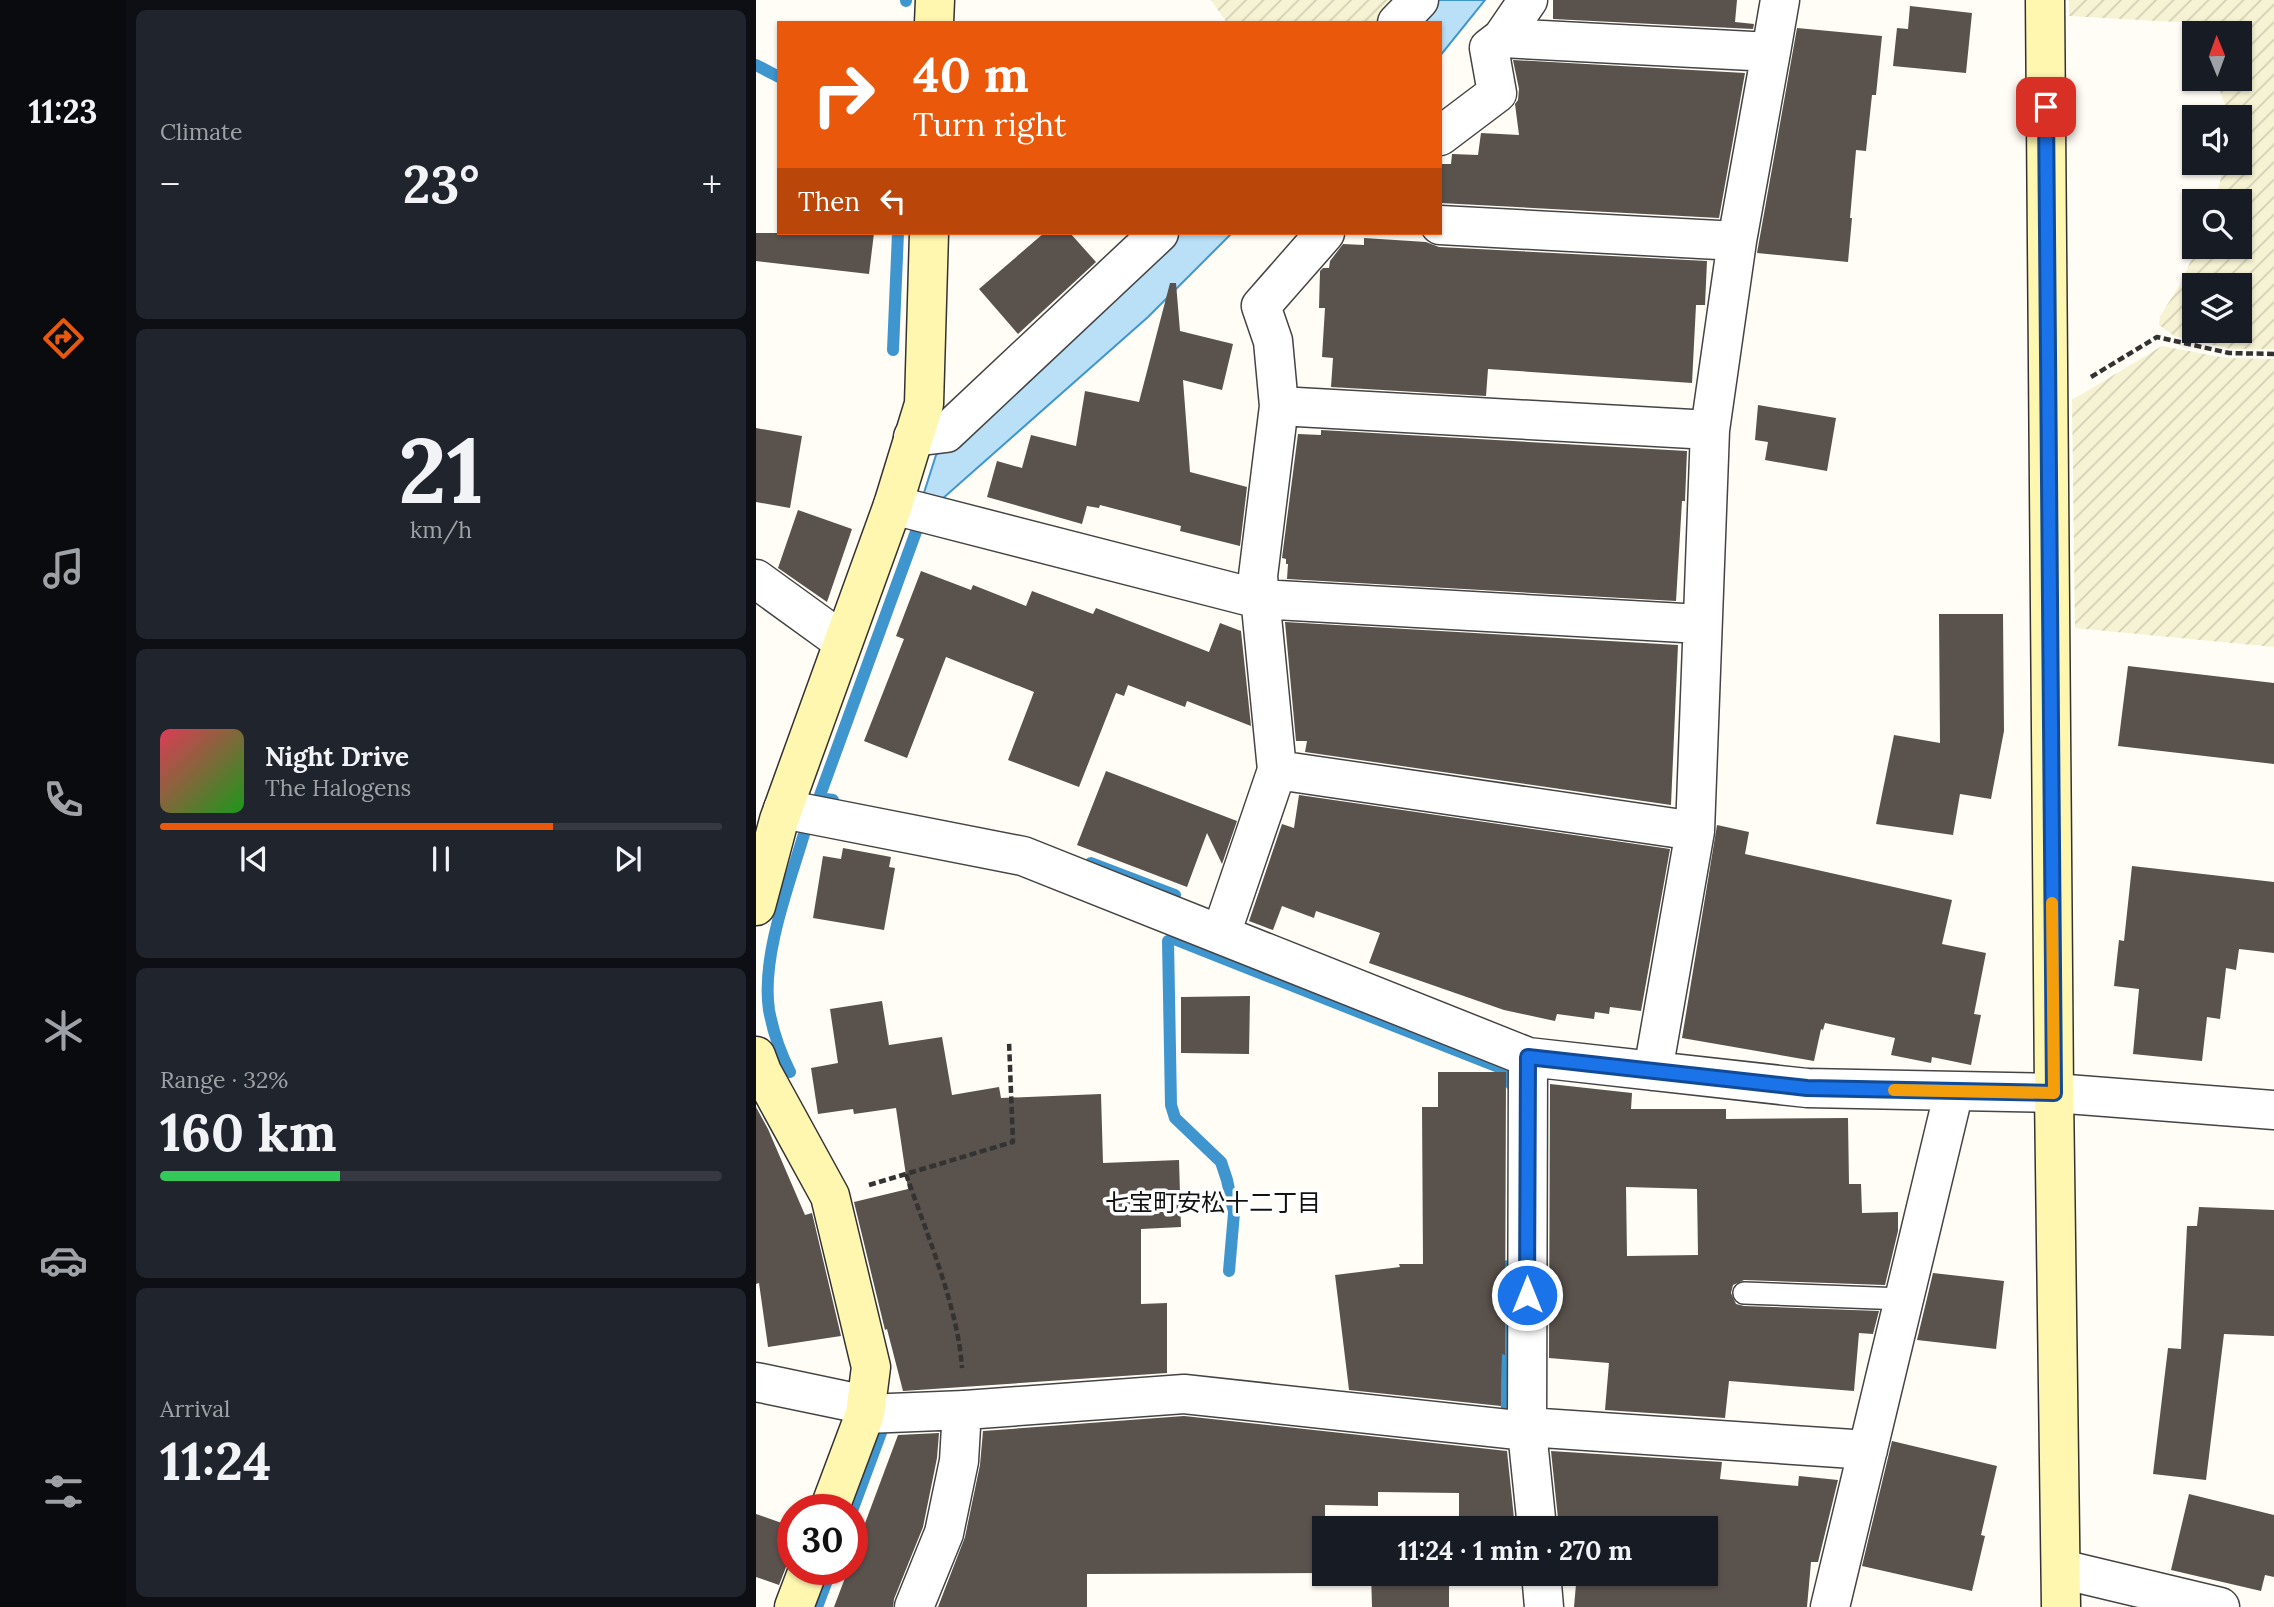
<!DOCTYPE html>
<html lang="en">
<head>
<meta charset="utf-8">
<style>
  body { margin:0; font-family:Lora,"Noto Sans JP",serif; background:#20242c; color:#f1f3f6; height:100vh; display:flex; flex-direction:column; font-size:26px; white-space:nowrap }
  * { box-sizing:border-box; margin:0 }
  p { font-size:23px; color:#9ea1a6 }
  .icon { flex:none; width:38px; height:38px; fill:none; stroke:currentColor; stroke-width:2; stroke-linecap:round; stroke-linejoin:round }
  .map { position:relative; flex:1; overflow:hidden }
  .details { display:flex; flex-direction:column; gap:10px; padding:10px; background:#0d0f14; width:630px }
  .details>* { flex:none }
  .guide { position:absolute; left:21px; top:21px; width:665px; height:214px; border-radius:0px; box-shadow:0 2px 5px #0004; background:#ea580c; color:#fff; overflow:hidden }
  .needle { width:46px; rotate:359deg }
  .buttons { position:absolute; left:1426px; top:21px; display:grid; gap:14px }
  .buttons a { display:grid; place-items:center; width:70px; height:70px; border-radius:0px; background:#171b24; box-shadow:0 2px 5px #0004; font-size:35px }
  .speed { position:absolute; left:21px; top:1494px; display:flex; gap:14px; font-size:35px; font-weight:700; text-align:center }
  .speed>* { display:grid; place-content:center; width:91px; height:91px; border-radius:50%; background:#171b24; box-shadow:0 2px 5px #0004; line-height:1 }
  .speed .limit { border:10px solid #d22; background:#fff; color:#111 }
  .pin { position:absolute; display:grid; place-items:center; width:60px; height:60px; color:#fff; margin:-30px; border-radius:14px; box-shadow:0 4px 10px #0006 }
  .me { position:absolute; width:77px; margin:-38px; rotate:0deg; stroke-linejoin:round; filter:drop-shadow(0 0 5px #0008) }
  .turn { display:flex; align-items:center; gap:24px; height:147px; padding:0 21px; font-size:32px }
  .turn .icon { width:91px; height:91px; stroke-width:2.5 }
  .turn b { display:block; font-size:49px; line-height:60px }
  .then { display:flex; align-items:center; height:66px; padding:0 21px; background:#0003; gap:14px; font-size:26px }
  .big { font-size:52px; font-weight:700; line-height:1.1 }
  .details .card { flex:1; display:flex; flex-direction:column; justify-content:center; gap:10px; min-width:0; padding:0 24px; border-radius:10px; background:#20242c }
  .details .dial { align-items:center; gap:0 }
  .dial b { font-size:91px; line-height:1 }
  .song { display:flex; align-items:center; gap:21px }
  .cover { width:84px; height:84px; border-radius:10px; background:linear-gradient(135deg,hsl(350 70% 55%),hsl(120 70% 35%)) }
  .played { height:7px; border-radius:4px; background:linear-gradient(90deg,#ea580c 70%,#363941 70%) }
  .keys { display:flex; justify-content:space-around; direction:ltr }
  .heat { display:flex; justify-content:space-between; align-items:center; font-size:38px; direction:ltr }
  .charge { height:10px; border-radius:5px; background:linear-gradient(90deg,#34c759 32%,#363941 0) }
  .trip { position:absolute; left:556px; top:1516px; width:406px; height:70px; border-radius:0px; background:#171b24; box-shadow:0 2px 5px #0004; font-weight:700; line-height:70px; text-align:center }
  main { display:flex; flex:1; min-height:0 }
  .tab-bar { display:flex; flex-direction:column; width:126px; justify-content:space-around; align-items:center; background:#090b0e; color:#9ea1a6 }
  .tab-bar .icon { width:49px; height:49px }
  .tab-bar .active { color:#ea580c }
  .tab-bar b { font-size:32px; color:#f1f3f6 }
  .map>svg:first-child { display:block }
</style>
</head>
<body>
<main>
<nav class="tab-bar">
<b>11:23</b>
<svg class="icon active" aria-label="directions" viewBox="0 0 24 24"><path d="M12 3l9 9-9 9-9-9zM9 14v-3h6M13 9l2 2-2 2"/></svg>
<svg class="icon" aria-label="music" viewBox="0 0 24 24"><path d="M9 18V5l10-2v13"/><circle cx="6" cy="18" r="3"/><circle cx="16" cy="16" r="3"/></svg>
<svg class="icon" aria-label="phone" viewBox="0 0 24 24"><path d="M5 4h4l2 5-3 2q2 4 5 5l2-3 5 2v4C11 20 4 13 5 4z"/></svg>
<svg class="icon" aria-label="climate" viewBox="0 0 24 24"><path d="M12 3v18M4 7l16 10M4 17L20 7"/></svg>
<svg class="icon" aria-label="car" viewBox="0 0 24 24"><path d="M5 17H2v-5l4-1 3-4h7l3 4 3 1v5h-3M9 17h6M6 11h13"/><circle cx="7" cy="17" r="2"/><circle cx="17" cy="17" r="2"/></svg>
<svg class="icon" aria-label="filters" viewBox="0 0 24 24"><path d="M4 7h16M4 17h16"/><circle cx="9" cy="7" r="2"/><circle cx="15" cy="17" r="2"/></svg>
</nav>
<section class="details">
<div class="card"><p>Climate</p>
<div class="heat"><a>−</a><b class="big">23°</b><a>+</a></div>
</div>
<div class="card dial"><b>21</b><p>km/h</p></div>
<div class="card">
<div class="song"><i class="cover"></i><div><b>Night Drive</b><p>The Halogens</p></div></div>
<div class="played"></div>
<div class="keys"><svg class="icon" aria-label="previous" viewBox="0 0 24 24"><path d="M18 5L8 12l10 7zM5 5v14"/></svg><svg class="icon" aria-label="pause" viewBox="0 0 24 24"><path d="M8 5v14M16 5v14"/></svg><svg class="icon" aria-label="next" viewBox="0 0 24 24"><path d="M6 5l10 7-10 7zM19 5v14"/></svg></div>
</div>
<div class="card"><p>Range · 32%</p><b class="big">160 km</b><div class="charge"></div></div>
<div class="card"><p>Arrival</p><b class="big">11:24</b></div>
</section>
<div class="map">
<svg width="1518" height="1607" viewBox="0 0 1518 1607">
  <defs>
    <pattern id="farmland-furrows" width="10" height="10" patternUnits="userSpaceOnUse" patternTransform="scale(1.75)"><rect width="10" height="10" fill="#f6f3d4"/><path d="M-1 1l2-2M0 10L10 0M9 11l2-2" fill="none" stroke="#d2cfb5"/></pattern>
  </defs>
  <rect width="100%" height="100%" fill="#fffdf5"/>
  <path fill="url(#farmland-furrows)" fill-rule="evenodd" d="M455,0h194l-24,23h-154z
    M1313,0h205v349h-44l-56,-13 -15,-11 1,-9 20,-31 17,-38h43v-46h-25l10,-38h15v-46h-10l-15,-38h25v-46h-43l-4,-10 -124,-7zM1484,285v46h-46v-46z
    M1406,346l64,12 48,1v288l-199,-19 -3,-228z"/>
  <path fill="#b9e0f7" stroke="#3f96cf" stroke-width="2" d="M678,0h51l-45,56v-33h-26z
    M421,233h55l-84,84 -207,183 -18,-4 13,-41 214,-194z"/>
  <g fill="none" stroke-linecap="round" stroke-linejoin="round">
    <path stroke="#3f96cf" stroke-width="12" d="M150,1v-1
      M0,65l23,12
      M137,350l5,-117
      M77,800l-14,-2 98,-269
      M335,863l84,32
      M418,939l337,133v12
      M412,941l3,164 4,13 46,44 6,18 7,33 -5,58
      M34,1072c-10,-20 -17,-40 -21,-62 -8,-53 20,-125 35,-176
      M751,1410l1,-144
      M96,1511l30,-81
      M61,1607l14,-37"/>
  </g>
  <path fill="#5a524d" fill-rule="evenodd" d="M797,0h184l-2,22 19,2 -1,5 -200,-10z
    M1154,6l62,7 -6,60 -73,-7 4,-38 11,1z
    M1041,28l85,8 -6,59h-4l-6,56 -10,-1 -6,68h2l-4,44 -91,-9z
    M757,60l232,13 -26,145 -279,-15v-39h11l1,-10 26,1 3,-22 38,2 -4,-31 3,-4 1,-11z
    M0,233h118l-5,41 -113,-13z
    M288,233h26l26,29 -78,72 -39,-45z
    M608,238l62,4 13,5 268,14 -2,44h-9l-4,78 -204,-14 -2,27 -155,-9 2,-29 -11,-1 3,-49h-6l1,-37 3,-3h6l1,-7 13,-17 21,1z
    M414,283h6l4,48 53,13 -11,46 -39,-10 7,92 57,15 -7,59 -60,-15 1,-5 -81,-21 -1,3 -12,-2 -5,18 -95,-27 10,-36 25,7 9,-33 45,11 9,-55 54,11z
    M1002,405l78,13 -9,53 -62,-11 3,-18 -13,-2z
    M0,428l46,8 -12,72 -34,-6z
    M565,430l366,21 -2,50h-3l-6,100 -389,-22 1,-15h-2v-5l-4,-1 16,-124 23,1z
    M42,510l54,19 -25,73 -49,-34z
    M165,571l50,19 2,-5 53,21 6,-15 61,23 3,-6 113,44 11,-29 21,8 10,95 -64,-25 -2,6 -57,-22 -4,11 -8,-3 -37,94 -71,-27 26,-68 -88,-35 -39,101 -43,-17 40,-102 -8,-3z
    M1183,614h64l1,117 -13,68 -31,-5 -7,41 -77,-11 18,-89 46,8z
    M529,622l393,23 -7,160 -366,-53 2,-11h-11z
    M1372,666l146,17v81l-156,-18z
    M350,771l131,50 -15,43 -15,-31 -20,54 -110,-42z
    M543,795l371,54 -29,162 -31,-4 -1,7 -14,-2 -1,7 -37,-5 -2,7 -51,-11 -135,-47 11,-30 -64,-22 -2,7 -32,-12 -9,24 -24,-9 33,-97 12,4z
    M961,825l32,7 -4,22 207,46 -10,44 44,9 -12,61 7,1 -10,50 -39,-8 -1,6 -40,-8 4,-17 -70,-15 -2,7 -2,-1 -7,32 -132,-23z
    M87,848l48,9 -2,10 6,1 -11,62 -71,-12 10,-62 18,3z
    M1376,866l142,16v71l-35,-4 -3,21 -10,-2 -6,51 -13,-2 -5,44 -69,-7 6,-65 -25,-3 5,-46 5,1z
    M494,996l-1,58 -68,-1v-56z
    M126,1001l7,44 53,-8 10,58 47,-8 2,11 100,-4 2,69 76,-3 2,67 -40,2v75l26,-1v70l-264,18 -16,-62 -2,1 -31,-128 54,-13 -12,-81 -42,6 -1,-5 -35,5 -7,-46 27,-5 -8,-54z
    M682,1072h68l-1,283 -3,-1 -1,52 -152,-16 -14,-115 65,-8 -1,-3h24l-1,-157h16z
    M794,1084l82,9 -1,16h95v10l122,-1 1,66h12l1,29 36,-1v19l-13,54 -141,-5 -11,5 -2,8 5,11 8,2 135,5 -6,23 -14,-1 -5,58 -125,-10 -4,37 -120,-8 4,-47 -60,-5zM870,1187l71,2 1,66 -71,1z
    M0,1107l12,22 37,86 7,-2 29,123 -73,11 -9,-64 -3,1z
    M1443,1207l75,3v126l-50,-2 -18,146 -53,-6 15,-126 13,1 6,-123h10z
    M1177,1273l71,8 -8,68 -79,-9z
    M428,1416l323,35 8,77h-56v-35l-81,-1v14l-53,-1v68l-238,1v33h-149l27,-70 15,-72 3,-34z
    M183,1433l-2,25 -14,69 -29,72 -1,8h-59l14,-37h4v-12l46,-123z
    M1136,1441l105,25 -16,69 4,1 -13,55 -110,-25z
    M795,1451l171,11 -2,17 78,7 1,-10 39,4 -20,82h-7l-4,45h-233l3,-34h129v-45h-147z
    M1433,1494l85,21v62l-9,-2 -4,16 -90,-21z
    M0,1514l37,13v28l-5,7 -9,23 -23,-8z
    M615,1573h78v34h-77z"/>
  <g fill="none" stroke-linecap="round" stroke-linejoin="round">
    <g stroke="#444" stroke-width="24">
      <path id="lane" d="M988,1293l159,6"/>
    </g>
    <g stroke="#444" stroke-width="41">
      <path id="street" d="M641,23l22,-23
        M746,38l269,14 9,-52
        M684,136l57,-43 -8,-45 13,-10 26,-38
        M684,225l297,16
        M523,406l-6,-65 -12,-35 64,-73
        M157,437l33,-4 213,-200
        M137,505l366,94 442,25
        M0,579l87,63
        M521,770l-19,-194 21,-170 431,24
        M27,809l240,47 505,201 279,31 247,5 220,17
        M465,934l56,-164 418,61
        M772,1057l-1,374 10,97
        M897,1071l42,-240 15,-401 27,-189 34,-189
        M0,1382l110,23
        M109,1414l100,-4 219,-16 343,37
        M771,1427l341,23
        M1305,1569l159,38
        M785,1573l3,34
        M158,1607l30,-74 15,-72 3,-51
        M1074,1607l124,-516"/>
    </g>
    <g stroke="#333" stroke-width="41">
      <path id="secondary" d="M1289,0l9,1093 7,514
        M178,23l1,-23
        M0,906l23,-86 114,-315 31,-101 5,-171
        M0,1056l6,16 68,124 41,171 -6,47 -36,96
        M38,1607l14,-37"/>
    </g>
    <path stroke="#333" stroke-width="4.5" stroke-dasharray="7 3.5" stroke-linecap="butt" d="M1335,377l66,-40 72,16 45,1
      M150,1174c20,58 52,133 56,194
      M113,1185l144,-43 -4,-101"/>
    <use href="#lane" stroke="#fff" stroke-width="21"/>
    <use href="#street" stroke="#fff" stroke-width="38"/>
    <use href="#secondary" stroke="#fff6b0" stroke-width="38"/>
  </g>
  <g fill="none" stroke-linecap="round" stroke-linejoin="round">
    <g stroke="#114b97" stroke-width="18">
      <path id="route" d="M771,1295l1,-238 279,31 247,5 -8,-986"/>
    </g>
    <use href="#route" stroke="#1a73e8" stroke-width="12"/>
    <path stroke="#f59e0b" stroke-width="12" d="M1138,1090l160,3 -2,-190"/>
  </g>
  <g text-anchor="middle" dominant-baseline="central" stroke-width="7" stroke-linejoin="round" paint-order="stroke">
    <g font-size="24" fill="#111" stroke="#fff">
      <text x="457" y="1202">七宝町安松十二丁目</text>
    </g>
  </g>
</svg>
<div class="buttons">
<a><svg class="needle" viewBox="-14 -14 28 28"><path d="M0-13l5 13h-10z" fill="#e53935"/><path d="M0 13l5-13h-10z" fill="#9ea1a6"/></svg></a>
<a><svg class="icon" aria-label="sound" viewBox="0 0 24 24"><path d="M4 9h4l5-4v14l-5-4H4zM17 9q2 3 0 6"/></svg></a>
<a><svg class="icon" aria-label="search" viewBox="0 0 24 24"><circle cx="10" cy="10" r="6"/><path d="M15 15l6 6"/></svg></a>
<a><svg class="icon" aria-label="layers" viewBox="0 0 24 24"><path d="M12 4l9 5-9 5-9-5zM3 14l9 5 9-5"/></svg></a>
</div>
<div class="speed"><div class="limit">30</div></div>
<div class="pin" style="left:1290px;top:107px;background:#d93025"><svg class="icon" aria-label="arrive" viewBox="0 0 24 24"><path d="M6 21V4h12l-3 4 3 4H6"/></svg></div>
<svg class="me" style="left:771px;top:1295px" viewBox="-20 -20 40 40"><circle r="17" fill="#1a73e8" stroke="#fff" stroke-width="3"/><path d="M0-11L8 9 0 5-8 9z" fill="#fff"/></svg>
<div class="trip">11:24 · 1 min · 270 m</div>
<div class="guide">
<div class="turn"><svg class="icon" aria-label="right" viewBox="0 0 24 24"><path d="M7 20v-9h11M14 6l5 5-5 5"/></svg><div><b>40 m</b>Turn right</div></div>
<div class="then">Then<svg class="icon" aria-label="left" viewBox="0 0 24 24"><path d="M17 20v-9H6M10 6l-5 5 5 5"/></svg></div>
</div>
</div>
</main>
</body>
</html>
